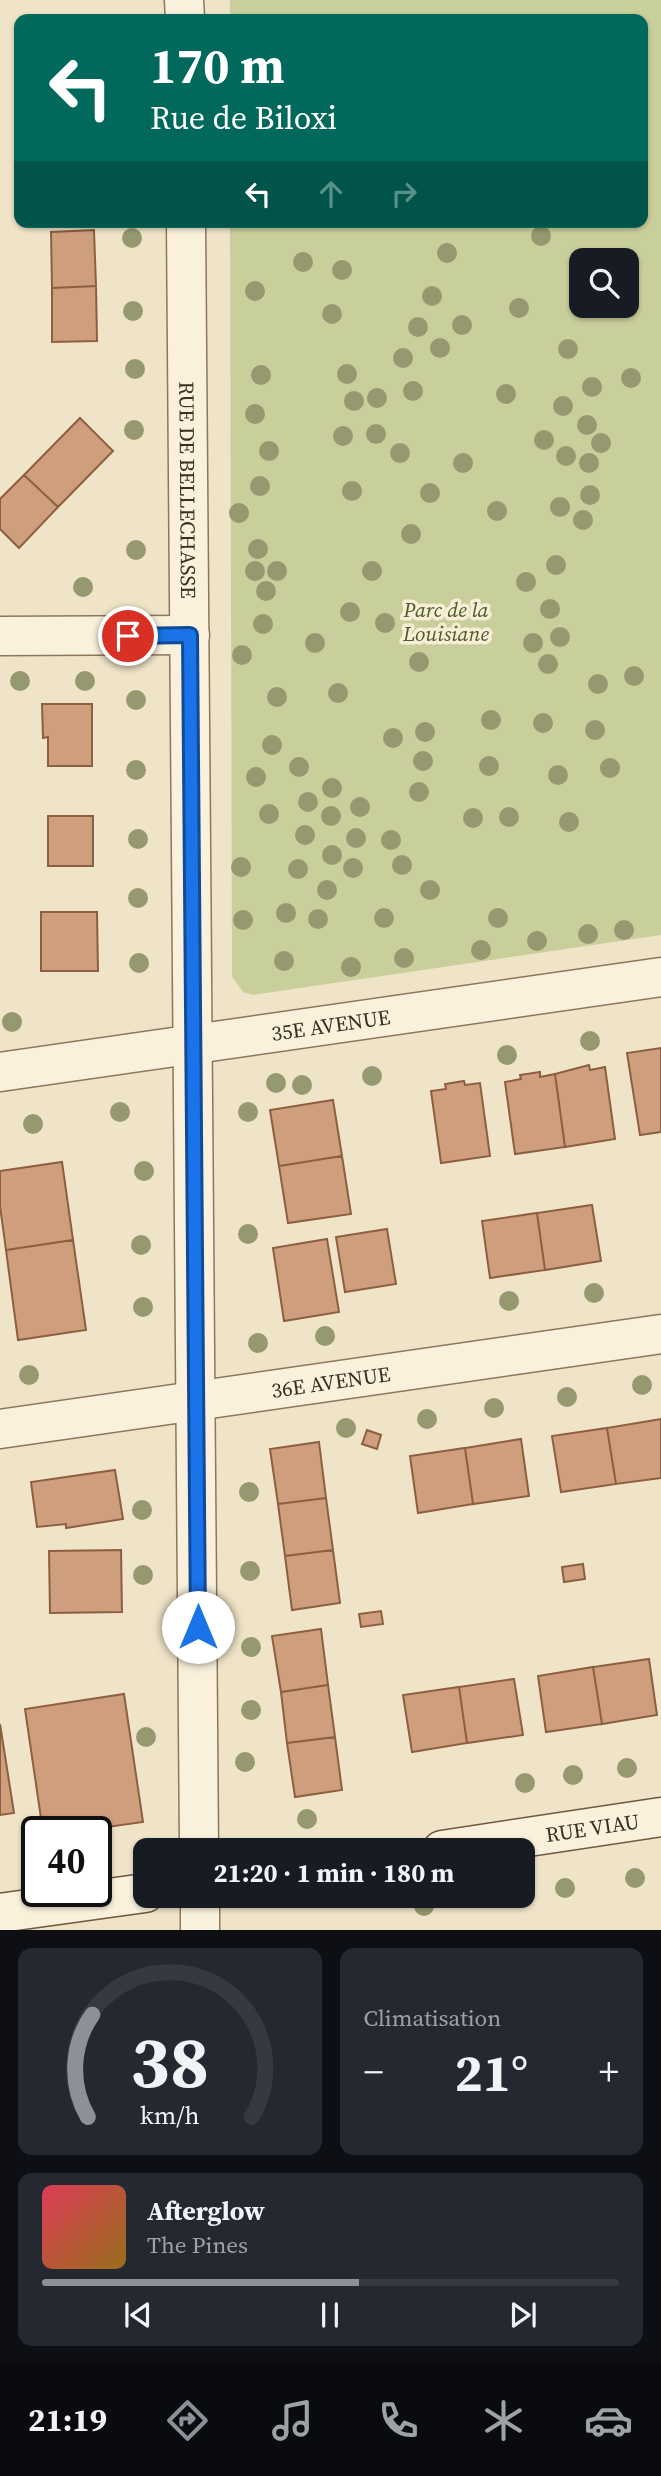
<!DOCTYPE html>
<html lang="fr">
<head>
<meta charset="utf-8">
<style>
  body { margin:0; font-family:"Source Serif 4",serif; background:#242831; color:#f1f3f6; height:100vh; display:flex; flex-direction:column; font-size:26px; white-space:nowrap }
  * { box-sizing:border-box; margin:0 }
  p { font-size:23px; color:#9ea1a6 }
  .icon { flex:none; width:38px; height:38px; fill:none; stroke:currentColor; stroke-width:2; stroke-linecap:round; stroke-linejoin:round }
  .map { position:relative; height:1930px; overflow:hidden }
  .sheet { display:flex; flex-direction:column; gap:18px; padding:18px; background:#0d0f14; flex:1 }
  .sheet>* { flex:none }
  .hud { position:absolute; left:14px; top:14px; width:634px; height:214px; border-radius:14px; box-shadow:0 2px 5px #0004; background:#00695c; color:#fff; overflow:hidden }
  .controls { position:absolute; left:569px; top:248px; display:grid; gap:14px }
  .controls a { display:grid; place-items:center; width:70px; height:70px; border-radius:14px; background:#171b24; box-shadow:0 2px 5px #0004; font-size:35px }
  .speed { position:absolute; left:21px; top:1816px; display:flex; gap:14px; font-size:35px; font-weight:700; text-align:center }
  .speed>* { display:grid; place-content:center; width:91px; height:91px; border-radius:50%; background:#171b24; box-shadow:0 2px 5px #0004; line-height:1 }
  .speed .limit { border:4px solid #111; border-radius:10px; background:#fff; color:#111 }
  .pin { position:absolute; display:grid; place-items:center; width:60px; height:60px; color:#fff; margin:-30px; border:4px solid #fff; border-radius:50%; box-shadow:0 2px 7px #0007 }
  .me { position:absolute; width:77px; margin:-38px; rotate:0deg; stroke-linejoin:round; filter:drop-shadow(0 0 5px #0008) }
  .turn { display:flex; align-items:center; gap:24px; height:147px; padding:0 21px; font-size:32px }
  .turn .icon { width:91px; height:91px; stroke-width:2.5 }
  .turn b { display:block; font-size:49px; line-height:60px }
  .lanes { display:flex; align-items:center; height:66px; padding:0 21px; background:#0003; justify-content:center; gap:35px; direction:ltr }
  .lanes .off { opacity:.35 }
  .big { font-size:52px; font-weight:700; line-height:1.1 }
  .sheet .card { flex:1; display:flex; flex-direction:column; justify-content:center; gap:10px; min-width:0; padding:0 24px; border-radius:14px; background:#242831 }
  .sheet .dial { align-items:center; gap:0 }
  .dial svg { height:182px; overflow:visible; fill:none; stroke:#363941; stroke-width:7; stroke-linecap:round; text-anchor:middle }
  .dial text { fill:#f1f3f6; stroke:none }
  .song { display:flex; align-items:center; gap:21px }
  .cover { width:84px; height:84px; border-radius:10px; background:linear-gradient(135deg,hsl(350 70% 55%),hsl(40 70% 35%)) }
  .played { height:7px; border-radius:4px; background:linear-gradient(90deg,#8c9099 55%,#363941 55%) }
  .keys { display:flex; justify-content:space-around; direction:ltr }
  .heat { display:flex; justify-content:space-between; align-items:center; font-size:38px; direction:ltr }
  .sheet .tiles { flex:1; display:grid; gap:18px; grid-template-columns:1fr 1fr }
  .card:last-child { grid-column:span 2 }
  .trip { position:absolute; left:133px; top:1838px; width:402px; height:70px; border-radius:14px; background:#171b24; box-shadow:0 2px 5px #0004; font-weight:700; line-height:70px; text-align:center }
  .tab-bar { display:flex; height:112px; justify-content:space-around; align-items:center; background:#090b0e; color:#9ea1a6 }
  .tab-bar .icon { width:49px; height:49px }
  .tab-bar .current { color:#8c9099 }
  .tab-bar b { font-size:32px; color:#f1f3f6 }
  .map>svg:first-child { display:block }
</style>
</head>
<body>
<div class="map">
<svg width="661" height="1930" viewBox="0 0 661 1930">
  <rect width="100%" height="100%" fill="#f0e4c8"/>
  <path fill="#c9cf9b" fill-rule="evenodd" d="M230,0h431v935l-408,60 -10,-3 -11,-15 -2,-755h412v-203h-412zM581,261h45v45h-45z"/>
  <path fill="#cf9f7d" stroke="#8d5f41" stroke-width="2" d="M94,230l2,56 -44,2 -1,-56z
    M96,286l1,55 -45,1v-54z
    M80,418l33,33 -55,56 -34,-32z
    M24,475l34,32 -39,41 -19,-19v-30z
    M42,704h50v62h-44v-29l-5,1z
    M48,816h45v50h-45z
    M41,912h56l1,59h-57z
    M661,1048v84l-21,3 -13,-82z
    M589,1065l1,5 15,-3 10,72 -50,8 -10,-73z
    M540,1072v5l15,-3 10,73 -50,7 -10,-72 16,-3 -1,-4z
    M464,1081l1,4 15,-2 10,73 -49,7 -10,-72 15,-2 -1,-5z
    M333,1100l9,56 -63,10 -9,-56z
    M342,1156l9,58 -63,9 -9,-57z
    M62,1162l11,78 -67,10 -6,-44v-35z
    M592,1205l9,56 -56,9 -8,-57z
    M537,1213l8,57 -55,8 -8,-57z
    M387,1229l9,55 -51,8 -9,-55z
    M327,1239l12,73 -55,9 -11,-73z
    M73,1240l13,90 -68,10 -12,-90z
    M661,1419v59l-45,6 -9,-56z
    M607,1428l9,56 -55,8 -9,-56z
    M367,1430l14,5 -4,14 -15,-5z
    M521,1439l8,57 -56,8 -8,-56z
    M319,1442l7,56 -48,6 -8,-55z
    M465,1448l8,56 -55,9 -8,-57z
    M115,1470l8,49 -57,9v-4l-29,3 -6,-45z
    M326,1498l7,52 -48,6 -7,-52z
    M121,1550l1,62 -72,1 -1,-62z
    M333,1550l7,53 -48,7 -7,-54z
    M583,1564l2,15 -21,3 -2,-15z
    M381,1611l2,13 -22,3 -2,-13z
    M321,1629l7,56 -47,7 -9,-56z
    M649,1659l8,56 -55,9 -9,-57z
    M593,1667l9,57 -56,8 -8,-56z
    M514,1679l9,56 -56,8 -8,-56z
    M328,1685l7,52 -48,6 -6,-51z
    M459,1687l8,56 -55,9 -9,-57z
    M124,1694l19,128 -71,10h-29l-18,-123z
    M0,1724l14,89 -14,2z
    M335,1737l7,53 -47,7 -8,-54z"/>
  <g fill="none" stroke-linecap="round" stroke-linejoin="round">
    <g stroke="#8d765c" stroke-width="41">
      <g id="minor">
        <path d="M0,636l190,-1"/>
        <path id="s1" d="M0,1072l661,-95"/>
        <path id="s2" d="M0,1429l661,-95"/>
      </g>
    </g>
    <g stroke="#8d765c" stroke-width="41">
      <g id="tertiary">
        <path d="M184,0l1,19"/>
        <path id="s3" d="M186,222l13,1628"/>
        <path d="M200,1930v-35"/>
      </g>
    </g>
    <g stroke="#6f573f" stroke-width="41">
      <g id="secondary">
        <path id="s4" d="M442,1850l219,-33"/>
        <path d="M0,1913l145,-20"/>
      </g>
    </g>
    <use href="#minor" stroke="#faf1dc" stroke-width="38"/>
    <use href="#tertiary" stroke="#faf1dc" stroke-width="38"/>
    <use href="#secondary" stroke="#faf1dc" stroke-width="38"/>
  </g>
  <g fill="#96986f">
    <circle cx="541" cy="236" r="10"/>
    <circle cx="132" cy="238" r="10"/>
    <circle cx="447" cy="253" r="10"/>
    <circle cx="303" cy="262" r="10"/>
    <circle cx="342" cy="270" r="10"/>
    <circle cx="255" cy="291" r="10"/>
    <circle cx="432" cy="296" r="10"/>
    <circle cx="519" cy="308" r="10"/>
    <circle cx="133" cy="311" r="10"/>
    <circle cx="332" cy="314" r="10"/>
    <circle cx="462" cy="325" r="10"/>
    <circle cx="418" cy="327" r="10"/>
    <circle cx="440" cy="348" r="10"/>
    <circle cx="568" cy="349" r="10"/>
    <circle cx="403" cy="358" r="10"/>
    <circle cx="135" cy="369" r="10"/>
    <circle cx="347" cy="374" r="10"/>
    <circle cx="261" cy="375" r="10"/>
    <circle cx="631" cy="378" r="10"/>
    <circle cx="592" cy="387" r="10"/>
    <circle cx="413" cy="391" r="10"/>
    <circle cx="506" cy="394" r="10"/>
    <circle cx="377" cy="398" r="10"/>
    <circle cx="354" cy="401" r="10"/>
    <circle cx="563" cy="406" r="10"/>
    <circle cx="255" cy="414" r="10"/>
    <circle cx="587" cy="425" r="10"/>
    <circle cx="134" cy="430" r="10"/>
    <circle cx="376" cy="434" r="10"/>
    <circle cx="343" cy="436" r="10"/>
    <circle cx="544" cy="440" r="10"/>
    <circle cx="601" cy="443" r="10"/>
    <circle cx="269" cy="451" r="10"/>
    <circle cx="400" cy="453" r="10"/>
    <circle cx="566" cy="456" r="10"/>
    <circle cx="463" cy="463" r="10"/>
    <circle cx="589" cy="463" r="10"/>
    <circle cx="260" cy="486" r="10"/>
    <circle cx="352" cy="491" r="10"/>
    <circle cx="430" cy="493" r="10"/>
    <circle cx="590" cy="495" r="10"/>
    <circle cx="560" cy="507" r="10"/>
    <circle cx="497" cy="511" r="10"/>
    <circle cx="239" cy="513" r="10"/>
    <circle cx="583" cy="520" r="10"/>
    <circle cx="411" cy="534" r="10"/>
    <circle cx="258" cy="549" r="10"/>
    <circle cx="136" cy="550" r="10"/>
    <circle cx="556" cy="565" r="10"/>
    <circle cx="255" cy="571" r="10"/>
    <circle cx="277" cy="571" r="10"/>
    <circle cx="372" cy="571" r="10"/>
    <circle cx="526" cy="582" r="10"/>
    <circle cx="83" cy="587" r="10"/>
    <circle cx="266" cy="591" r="10"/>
    <circle cx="550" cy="609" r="10"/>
    <circle cx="350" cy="612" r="10"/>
    <circle cx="385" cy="623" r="10"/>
    <circle cx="263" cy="624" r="10"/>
    <circle cx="560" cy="637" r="10"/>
    <circle cx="315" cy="643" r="10"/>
    <circle cx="533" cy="643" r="10"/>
    <circle cx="242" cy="655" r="10"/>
    <circle cx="419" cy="662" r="10"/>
    <circle cx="548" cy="664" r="10"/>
    <circle cx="634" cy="676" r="10"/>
    <circle cx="20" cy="681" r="10"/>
    <circle cx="85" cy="681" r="10"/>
    <circle cx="598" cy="684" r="10"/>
    <circle cx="338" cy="693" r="10"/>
    <circle cx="277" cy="697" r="10"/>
    <circle cx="136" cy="700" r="10"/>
    <circle cx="491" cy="720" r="10"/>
    <circle cx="543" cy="723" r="10"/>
    <circle cx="595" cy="730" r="10"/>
    <circle cx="425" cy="732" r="10"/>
    <circle cx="393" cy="738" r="10"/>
    <circle cx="272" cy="745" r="10"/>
    <circle cx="423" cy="761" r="10"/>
    <circle cx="489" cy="766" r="10"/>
    <circle cx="299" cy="767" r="10"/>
    <circle cx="610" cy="768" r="10"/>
    <circle cx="136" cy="770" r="10"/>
    <circle cx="558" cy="775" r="10"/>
    <circle cx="256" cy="777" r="10"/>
    <circle cx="332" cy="788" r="10"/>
    <circle cx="419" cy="792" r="10"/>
    <circle cx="308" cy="802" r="10"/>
    <circle cx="360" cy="807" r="10"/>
    <circle cx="269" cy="814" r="10"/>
    <circle cx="331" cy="816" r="10"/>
    <circle cx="509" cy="817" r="10"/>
    <circle cx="473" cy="818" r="10"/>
    <circle cx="569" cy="822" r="10"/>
    <circle cx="305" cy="835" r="10"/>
    <circle cx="356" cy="838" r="10"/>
    <circle cx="138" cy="839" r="10"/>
    <circle cx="391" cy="840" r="10"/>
    <circle cx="332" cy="855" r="10"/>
    <circle cx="402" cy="865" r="10"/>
    <circle cx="241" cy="867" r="10"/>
    <circle cx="353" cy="868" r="10"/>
    <circle cx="298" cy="869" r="10"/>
    <circle cx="327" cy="890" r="10"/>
    <circle cx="430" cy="890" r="10"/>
    <circle cx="138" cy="898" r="10"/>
    <circle cx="286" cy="913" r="10"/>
    <circle cx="384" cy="918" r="10"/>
    <circle cx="498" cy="918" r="10"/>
    <circle cx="318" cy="919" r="10"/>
    <circle cx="243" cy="920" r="10"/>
    <circle cx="624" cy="930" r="10"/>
    <circle cx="588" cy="934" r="10"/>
    <circle cx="537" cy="941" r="10"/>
    <circle cx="481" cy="950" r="10"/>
    <circle cx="404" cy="958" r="10"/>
    <circle cx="284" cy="961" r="10"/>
    <circle cx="139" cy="963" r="10"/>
    <circle cx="351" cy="967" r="10"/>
    <circle cx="12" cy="1022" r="10"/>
    <circle cx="590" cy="1041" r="10"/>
    <circle cx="507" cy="1055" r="10"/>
    <circle cx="372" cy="1076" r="10"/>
    <circle cx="276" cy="1083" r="10"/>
    <circle cx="302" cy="1085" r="10"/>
    <circle cx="120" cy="1112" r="10"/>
    <circle cx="248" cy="1112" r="10"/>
    <circle cx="33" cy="1124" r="10"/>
    <circle cx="144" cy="1171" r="10"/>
    <circle cx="248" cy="1234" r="10"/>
    <circle cx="141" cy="1245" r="10"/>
    <circle cx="594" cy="1293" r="10"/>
    <circle cx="509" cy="1301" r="10"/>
    <circle cx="143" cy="1307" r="10"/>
    <circle cx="325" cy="1336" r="10"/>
    <circle cx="258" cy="1343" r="10"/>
    <circle cx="29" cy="1375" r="10"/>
    <circle cx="642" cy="1385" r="10"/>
    <circle cx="567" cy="1397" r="10"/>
    <circle cx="494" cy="1408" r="10"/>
    <circle cx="427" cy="1419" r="10"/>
    <circle cx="346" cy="1428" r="10"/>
    <circle cx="249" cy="1492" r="10"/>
    <circle cx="142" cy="1510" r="10"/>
    <circle cx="250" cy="1571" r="10"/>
    <circle cx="143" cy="1575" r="10"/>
    <circle cx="251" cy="1647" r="10"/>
    <circle cx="251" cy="1710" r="10"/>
    <circle cx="146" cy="1737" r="10"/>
    <circle cx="245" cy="1762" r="10"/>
    <circle cx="627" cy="1768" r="10"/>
    <circle cx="573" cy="1775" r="10"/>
    <circle cx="525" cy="1783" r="10"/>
    <circle cx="307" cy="1819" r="10"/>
    <circle cx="635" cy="1878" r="10"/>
    <circle cx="565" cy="1888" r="10"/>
    <circle cx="424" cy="1906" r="10"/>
  </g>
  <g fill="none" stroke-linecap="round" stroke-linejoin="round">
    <g stroke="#114b97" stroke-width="18">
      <path id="route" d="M128,636l62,-1 8,992"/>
    </g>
    <use href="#route" stroke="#1a73e8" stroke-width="12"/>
  </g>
  <g text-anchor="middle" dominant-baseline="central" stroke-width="7" stroke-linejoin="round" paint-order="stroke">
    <g font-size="21" fill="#3d2e20" stroke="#f7eed8">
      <text stroke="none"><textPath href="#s3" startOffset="268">RUE DE BELLECHASSE</textPath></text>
      <text stroke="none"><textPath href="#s1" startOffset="334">35E AVENUE</textPath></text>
      <text stroke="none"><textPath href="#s2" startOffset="334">36E AVENUE</textPath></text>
      <text stroke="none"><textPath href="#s4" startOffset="152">RUE VIAU</textPath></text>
    </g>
    <g font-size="21" font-style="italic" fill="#4d5a26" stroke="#f7eed8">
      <text x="446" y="609">Parc de la<tspan x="446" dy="24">Louisiane</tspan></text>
    </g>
  </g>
</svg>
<div class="controls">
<a><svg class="icon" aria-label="search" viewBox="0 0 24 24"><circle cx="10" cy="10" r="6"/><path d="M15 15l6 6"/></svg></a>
</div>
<div class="speed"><div class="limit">40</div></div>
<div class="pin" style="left:128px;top:636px;background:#d93025"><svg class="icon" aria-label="arrive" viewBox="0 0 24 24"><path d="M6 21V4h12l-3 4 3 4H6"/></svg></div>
<svg class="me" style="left:198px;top:1627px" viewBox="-20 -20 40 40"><circle r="19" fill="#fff"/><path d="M0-13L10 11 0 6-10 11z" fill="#1a73e8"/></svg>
<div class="trip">21:20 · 1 min · 180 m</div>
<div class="hud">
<div class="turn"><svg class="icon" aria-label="left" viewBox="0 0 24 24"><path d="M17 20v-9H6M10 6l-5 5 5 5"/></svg><div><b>170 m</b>Rue de Biloxi</div></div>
<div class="lanes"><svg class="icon" aria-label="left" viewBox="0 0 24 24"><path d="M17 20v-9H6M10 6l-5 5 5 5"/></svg><svg class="icon off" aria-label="ahead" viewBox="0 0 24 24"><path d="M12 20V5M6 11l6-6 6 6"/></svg><svg class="icon off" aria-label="right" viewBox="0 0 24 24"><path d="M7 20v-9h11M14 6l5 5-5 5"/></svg></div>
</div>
</div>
<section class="sheet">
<div class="tiles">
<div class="card dial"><svg viewBox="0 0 100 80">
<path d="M14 69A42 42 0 1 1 86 69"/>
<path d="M14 69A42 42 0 0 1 16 24" stroke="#8c9099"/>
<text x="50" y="56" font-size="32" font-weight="700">38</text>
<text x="50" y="72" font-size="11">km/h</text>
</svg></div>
<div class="card"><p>Climatisation</p>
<div class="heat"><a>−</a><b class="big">21°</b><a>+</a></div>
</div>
<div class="card">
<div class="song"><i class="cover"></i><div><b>Afterglow</b><p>The Pines</p></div></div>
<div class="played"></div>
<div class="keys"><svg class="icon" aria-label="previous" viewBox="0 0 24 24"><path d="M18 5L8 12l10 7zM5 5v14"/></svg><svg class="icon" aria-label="pause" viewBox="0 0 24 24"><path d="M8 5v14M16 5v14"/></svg><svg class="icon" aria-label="next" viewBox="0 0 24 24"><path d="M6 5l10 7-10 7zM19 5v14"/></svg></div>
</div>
</div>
</section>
<nav class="tab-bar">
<b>21:19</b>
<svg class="icon current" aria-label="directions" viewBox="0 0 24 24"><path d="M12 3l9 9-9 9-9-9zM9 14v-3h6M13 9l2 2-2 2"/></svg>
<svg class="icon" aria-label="music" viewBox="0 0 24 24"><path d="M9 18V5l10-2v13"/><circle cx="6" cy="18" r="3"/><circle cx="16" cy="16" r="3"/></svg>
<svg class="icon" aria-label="phone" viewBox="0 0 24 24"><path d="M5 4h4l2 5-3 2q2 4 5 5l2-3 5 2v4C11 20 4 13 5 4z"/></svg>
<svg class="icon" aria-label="climate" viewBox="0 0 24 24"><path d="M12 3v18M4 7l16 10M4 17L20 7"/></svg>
<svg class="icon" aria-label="car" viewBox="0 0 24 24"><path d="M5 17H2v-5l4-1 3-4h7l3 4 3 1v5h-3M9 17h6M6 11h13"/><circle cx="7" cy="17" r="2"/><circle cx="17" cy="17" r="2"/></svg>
</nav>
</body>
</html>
